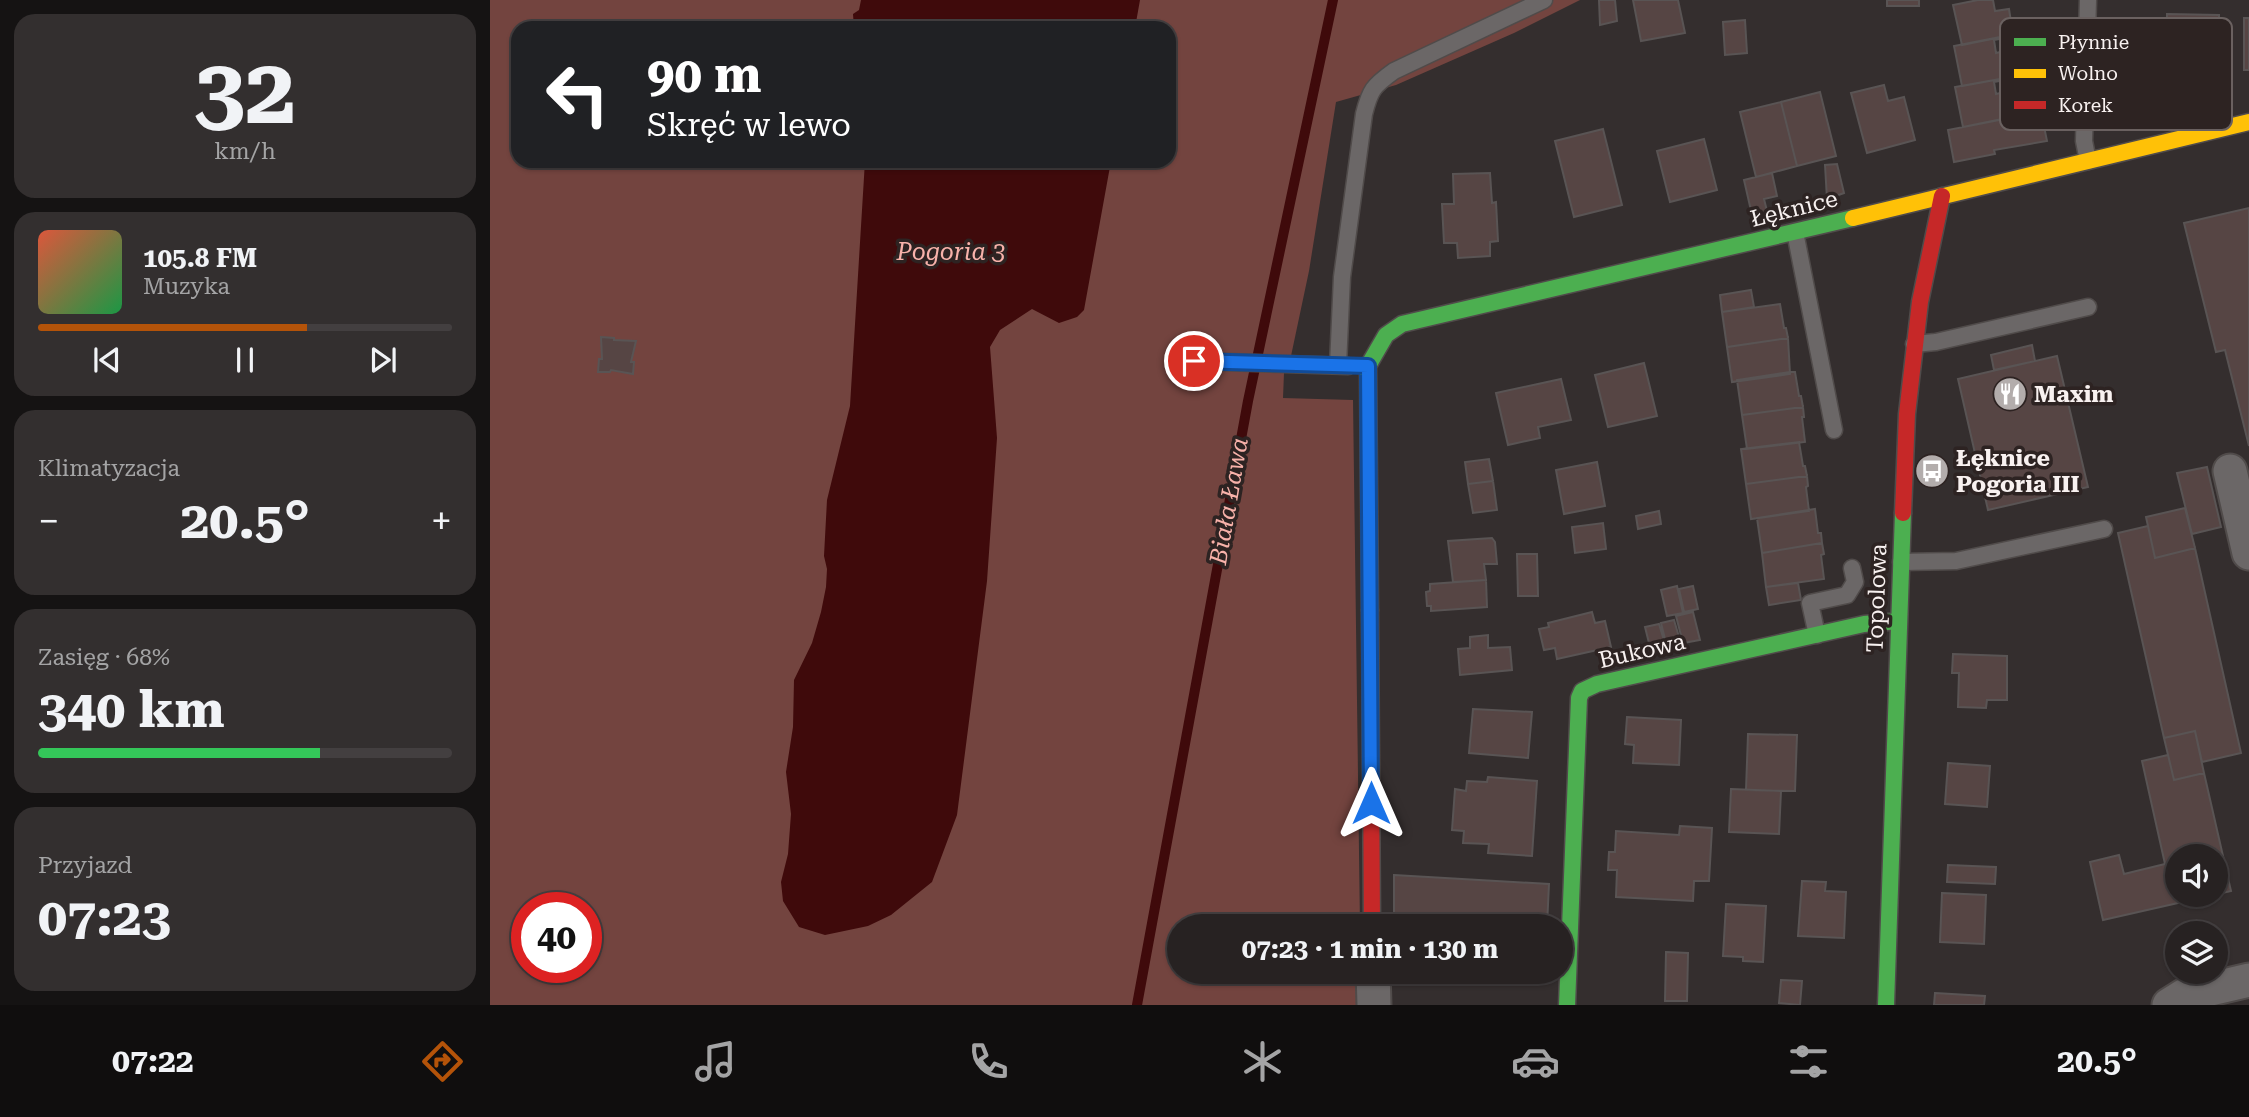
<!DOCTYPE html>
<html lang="pl">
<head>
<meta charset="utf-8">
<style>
  body { margin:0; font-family:"Roboto Serif",serif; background:#332f2f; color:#f1f3f6; height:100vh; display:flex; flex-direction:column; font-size:26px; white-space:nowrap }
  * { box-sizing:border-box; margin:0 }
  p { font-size:23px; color:#a4a4a5 }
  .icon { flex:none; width:38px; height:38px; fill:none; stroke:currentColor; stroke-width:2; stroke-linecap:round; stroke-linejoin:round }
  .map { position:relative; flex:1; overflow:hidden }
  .sheet { display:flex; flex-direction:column; gap:14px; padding:14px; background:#151313; width:490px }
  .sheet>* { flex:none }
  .banner { position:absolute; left:21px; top:21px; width:665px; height:147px; border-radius:21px; box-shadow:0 2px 5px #0004,0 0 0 2px #433f40; background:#202124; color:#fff; overflow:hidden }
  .controls { position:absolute; left:1675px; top:844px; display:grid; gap:14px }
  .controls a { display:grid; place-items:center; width:63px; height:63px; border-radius:50%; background:#272222; box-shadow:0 2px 5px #0004,0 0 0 2px #433f40; font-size:35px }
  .speed { position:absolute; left:21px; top:892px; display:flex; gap:14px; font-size:35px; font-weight:700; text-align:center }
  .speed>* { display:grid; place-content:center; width:91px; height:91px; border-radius:50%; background:#272222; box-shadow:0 2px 5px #0004,0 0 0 2px #433f40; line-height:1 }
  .speed .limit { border:10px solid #d22; background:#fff; color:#111 }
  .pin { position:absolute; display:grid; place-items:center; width:60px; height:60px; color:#fff; margin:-30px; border:4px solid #fff; border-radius:50%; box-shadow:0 2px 7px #0007 }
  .me { position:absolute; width:77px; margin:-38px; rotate:0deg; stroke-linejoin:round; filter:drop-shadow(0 0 5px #0008) }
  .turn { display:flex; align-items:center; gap:24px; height:147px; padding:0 21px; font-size:32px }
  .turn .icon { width:91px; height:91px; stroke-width:2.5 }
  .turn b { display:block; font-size:49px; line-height:60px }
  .big { font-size:52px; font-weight:700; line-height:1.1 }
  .sheet .widget { flex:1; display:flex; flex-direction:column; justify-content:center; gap:10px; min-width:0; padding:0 24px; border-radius:21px; background:#332f2f }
  .sheet .dial { align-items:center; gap:0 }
  .dial b { font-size:91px; line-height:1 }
  .song { display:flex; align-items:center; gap:21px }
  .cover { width:84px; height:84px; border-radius:10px; background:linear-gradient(135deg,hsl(10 70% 55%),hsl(140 70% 35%)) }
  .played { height:7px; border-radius:4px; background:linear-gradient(90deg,#b45309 65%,#433f40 65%) }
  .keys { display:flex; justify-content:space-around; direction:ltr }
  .heat { display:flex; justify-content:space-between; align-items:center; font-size:38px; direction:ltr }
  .charge { height:10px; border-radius:5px; background:linear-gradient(90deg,#34c759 68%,#433f40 0) }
  .trip { position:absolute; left:677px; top:914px; width:406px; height:70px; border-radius:35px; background:#272222; box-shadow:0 2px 5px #0004,0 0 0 2px #433f40; font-weight:700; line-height:70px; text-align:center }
  .menu { display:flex; height:112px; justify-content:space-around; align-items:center; background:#100e0e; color:#a4a4a5 }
  .menu .icon { width:49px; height:49px }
  .menu .current { color:#b45309 }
  .menu b { font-size:32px; color:#f1f3f6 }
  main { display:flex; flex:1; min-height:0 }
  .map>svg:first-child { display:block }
</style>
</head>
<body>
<main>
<section class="sheet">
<div class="widget dial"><b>32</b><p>km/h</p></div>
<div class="widget">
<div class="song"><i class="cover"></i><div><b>105.8 FM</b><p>Muzyka</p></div></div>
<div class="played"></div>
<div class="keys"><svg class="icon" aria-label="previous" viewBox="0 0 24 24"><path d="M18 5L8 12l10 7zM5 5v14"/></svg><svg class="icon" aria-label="pause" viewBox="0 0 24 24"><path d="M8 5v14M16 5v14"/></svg><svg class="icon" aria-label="next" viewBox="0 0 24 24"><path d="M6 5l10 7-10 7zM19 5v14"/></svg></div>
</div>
<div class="widget"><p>Klimatyzacja</p>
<div class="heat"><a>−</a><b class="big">20.5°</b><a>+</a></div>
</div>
<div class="widget"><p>Zasięg · 68%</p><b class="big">340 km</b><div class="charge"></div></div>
<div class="widget"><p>Przyjazd</p><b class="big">07:23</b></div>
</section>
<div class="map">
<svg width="1759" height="1005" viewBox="0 0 1759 1005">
  <rect width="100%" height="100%" fill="#342e2e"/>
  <path fill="#73443f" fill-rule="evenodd" d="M0,0h1090l-66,33 -118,52 -60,17 -27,169 -18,85 -7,17 -1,25 70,2 7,526h-180v45h180v34h-870zM28,28h651v133h-651zM37,908h59v60h-59z"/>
  <path fill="#3f0a0b" d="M371,0h279l-5,28h-281l-1,-14 6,-4z
    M375,161h246l-27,149 -7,7 -18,6 -27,-14 -32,21 -10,17 7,91 -10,143 -30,234 -25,67 -41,33 -23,11 -43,9 -26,-8 -16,-26 -2,-19 7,-28 3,-40 -5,-42 7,-45 1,-47 18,-37 9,-31 5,-25 1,-18 -3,-13 3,-56 23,-94z"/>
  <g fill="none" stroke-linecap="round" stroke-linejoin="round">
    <path stroke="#3f0a0b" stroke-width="10" d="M647,1005l111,-604 85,-401"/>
  </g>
  <path fill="#564544" stroke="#595454" stroke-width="2" fill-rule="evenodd" d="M1109,0h16l2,21 -17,4z
    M1143,0h45l7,33 -44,8z
    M1397,0h32v6h-32z
    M1488,0h15l2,11 14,-2 2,13 -7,1 3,13 -45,9 -9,-40z
    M1677,14l52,1 -1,48h-52z
    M1754,18h5v52h-5z
    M1255,20l2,33 -22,2 -2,-33z
    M1510,37v2l-6,1 2,13 13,-3 3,12 -8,2 2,14 -44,8 -8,-40z
    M1510,79v2l-6,1 2,12 13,-3 3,13 -7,2 2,12 -44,9 -8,-40z
    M1394,85l4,16 16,-4 11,43 -48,13 -16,-60z
    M1330,92l16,64 -39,10 -16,-64z
    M1291,102l16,64 -41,11 -16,-65z
    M1551,112l6,29 -53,9 1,4 -41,8 -6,-32z
    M1113,129l19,76 -48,12 -19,-76z
    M1214,139l13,51 -47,12 -13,-51z
    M1347,164l7,29 -17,6 -2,-34z
    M1000,173l2,30 4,-1 2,39 -8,1v14l-32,2 -1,-15h-13l-2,-39h12l-1,-30z
    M1282,173l5,23 -13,3 3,12 -15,4 -8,-35z
    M1759,208v238l-24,-96 -9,2 -32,-129z
    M1261,290l3,17 -32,5 -2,-17z
    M1290,304l4,24h2l2,10 -61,9 -5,-35z
    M111,337l13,1v2l22,1 -5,21h3l-1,12 -22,-4 -1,2h-12l1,-13h3z
    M1298,338l2,36 -58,8 -5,-35z
    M1542,345l3,16 -41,9 -3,-15z
    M1567,356l31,131 -100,23 -30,-131z
    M1154,363l13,53 -49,11 -13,-52z
    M1300,372h5l4,24h2l2,11 -61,8 -5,-35z
    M1071,379l10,41 -33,7 2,11 -32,7 -12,-52z
    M1313,407l1,10h-2l3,25 -58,7 -5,-34z
    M1309,442l4,24h2l2,10 -61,8 -5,-35z
    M999,459l4,22 -25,3 -3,-22z
    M1107,462l8,44 -41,8 -8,-44z
    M1717,467l14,60 -29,7 -15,-61z
    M1317,476l1,10 -2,1 3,24 -58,8 -5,-35z
    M1003,481l4,29 -24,3 -5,-29z
    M1695,508l10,40 -40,10 -9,-41z
    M1325,509l3,24h3l1,10 -60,10 -5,-35z
    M1169,511l2,13 -23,5 -2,-13z
    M1113,523l3,26 -31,4 -3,-26z
    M1658,526l7,32 40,-10 46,205 -39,9 -7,-31 -31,7 -46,-205z
    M1002,538l3,4 2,22h-13l2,16 -33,2 -5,-41z
    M1332,543l2,11 -3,1 3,24 -58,8 -4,-34z
    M1027,554h20l1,42h-20z
    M996,580l1,27 -56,4v-5h-4l-1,-14 4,-1v-7z
    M1308,583l3,17 -32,5 -3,-18z
    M1187,586l6,27 -16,3 -6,-26z
    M1203,586l5,23 -14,3 -5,-23z
    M1102,612l3,11 10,-2 6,26 -54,12 -2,-11 -11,2 -5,-21 10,-2 -1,-4z
    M1203,612l7,28 -17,3 -7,-27z
    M1184,620l7,24 -14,3 -6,-24z
    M1169,624l7,23 -15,4 -6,-24z
    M998,635v13l22,-1 2,23 -52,5 -2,-26 12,-1v-11z
    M1463,654l54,2v44h-20l-1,8 -28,-1 1,-34h-7z
    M983,709l59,3 -4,46 -59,-5z
    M1137,717l54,3 -2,45 -46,-2 1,-18 -9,-1z
    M1705,731l9,42 -30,7 -10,-42z
    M1258,734l49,1 -2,56 -49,-1z
    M1678,755l6,25 30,-7 27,118 -128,29 -13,-58 29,-7 5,19 41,-10 -23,-103zM1687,856h39v38h-39z
    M1458,763l42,3 -3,41 -42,-3z
    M998,777l49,4 -5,75 -44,-3 1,-9 -26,-1 1,-12 -12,-1 3,-41 11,2 1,-10 20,1z
    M1241,789l50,2 -2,43 -50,-2z
    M1190,826l32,2 -3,53h-15l-1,20 -77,-4 1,-27h-9l1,-18h6l1,-21 63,4z
    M1458,865l48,2 -1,17 -48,-2z
    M904,875l155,9 -2,42h-153z
    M1312,881l24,1 -1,9 21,1 -2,46 -46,-2z
    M1452,893l44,2 -2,49 -44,-2z
    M1236,904l40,2 -3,56 -20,-1v-4l-20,-1z
    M1176,952l22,1 -1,48h-22z
    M964,971h91v11l-91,-5z
    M1291,980l21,1 -2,24 -21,-2z
    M1445,993l50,3 -1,9h-50z"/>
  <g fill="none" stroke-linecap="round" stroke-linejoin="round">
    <g stroke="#504b4a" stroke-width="19">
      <path id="lane" d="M1598,0l-4,141 4,20
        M1305,232l39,198
        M1424,344l22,-2 152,-35
        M704,361l154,5
        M848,365l4,-88 22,-163c6,-24 9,-28 30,-43l150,-71
        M1411,562l55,-1 148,-32
        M1327,635l-7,-32 37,-8 8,-13 -3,-14"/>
    </g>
    <g stroke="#504b4a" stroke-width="37">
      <path id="street" d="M1740,471l19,82
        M883,971l1,34
        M1679,1005l16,-10 64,-15"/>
    </g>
    <g stroke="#504b4a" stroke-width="19">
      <path id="fast" d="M880,610l-2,-244 18,-31 16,-11 451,-106
        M1077,1005l12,-307 3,-7 15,-7 267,-60 35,-3
        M1396,1005l17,-492"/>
    </g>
    <g stroke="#504b4a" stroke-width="19">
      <path id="slow" d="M1363,218l396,-96"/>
    </g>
    <g stroke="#504b4a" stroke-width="19">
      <path id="jam" d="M1413,513l4,-99 13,-112 22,-106
        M880,610l2,316"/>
    </g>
    <use href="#lane" stroke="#6b6767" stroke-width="16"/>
    <use href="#street" stroke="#6b6767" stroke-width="33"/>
    <use href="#fast" stroke="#4caf50" stroke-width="16"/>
    <use href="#slow" stroke="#ffc107" stroke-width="16"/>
    <use href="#jam" stroke="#c62828" stroke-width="16"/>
  </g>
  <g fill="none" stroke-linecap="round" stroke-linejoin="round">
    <g stroke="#114b97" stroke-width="18">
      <path id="route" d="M704,361l174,5 3,437"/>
    </g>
    <use href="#route" stroke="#1a73e8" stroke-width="12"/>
  </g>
  <defs>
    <g id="restaurant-disc" transform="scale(1.75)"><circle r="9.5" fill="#b3adac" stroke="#2d2322"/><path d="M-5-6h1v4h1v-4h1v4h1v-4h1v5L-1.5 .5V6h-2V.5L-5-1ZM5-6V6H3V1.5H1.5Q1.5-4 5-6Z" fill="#fff"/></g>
    <g id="bus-disc" transform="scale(1.75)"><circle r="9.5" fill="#b3adac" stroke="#2d2322"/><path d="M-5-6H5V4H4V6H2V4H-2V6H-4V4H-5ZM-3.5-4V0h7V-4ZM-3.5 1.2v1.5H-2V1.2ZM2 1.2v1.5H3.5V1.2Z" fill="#fff"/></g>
  </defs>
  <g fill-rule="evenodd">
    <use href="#restaurant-disc" x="1520" y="394"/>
    <use href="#bus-disc" x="1442" y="471"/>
  </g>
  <g text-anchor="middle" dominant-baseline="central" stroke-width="7" stroke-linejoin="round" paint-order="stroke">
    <g font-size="23" fill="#f8f1f0" stroke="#2d2322">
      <text transform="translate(1304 209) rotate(-14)">Łęknice</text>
      <text transform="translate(1387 598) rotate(-88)">Topolowa</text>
      <text transform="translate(1152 651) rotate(-13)">Bukowa</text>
    </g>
    <g font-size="23" font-weight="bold" fill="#f8f1f0" stroke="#2d2322" text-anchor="start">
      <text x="1544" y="394">Maxim</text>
      <text x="1466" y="458">Łęknice<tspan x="1466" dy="26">Pogoria III</tspan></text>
    </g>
    <g font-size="24" font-style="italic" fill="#f8b2aa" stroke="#2d2322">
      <text x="461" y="252">Pogoria 3</text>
      <text transform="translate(739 501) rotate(-80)">Biała Ława</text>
    </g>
  </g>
  <rect x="1510" y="18" width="232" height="112" rx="10" fill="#2d2322" stroke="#6a6160" stroke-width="2"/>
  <rect x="1524" y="38" width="32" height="8" fill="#4caf50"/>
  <rect x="1524" y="69" width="32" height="9" fill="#ffc107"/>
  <rect x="1524" y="101" width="32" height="8" fill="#c62828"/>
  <g font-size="19" fill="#f8f1f0">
    <text x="1568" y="49">Płynnie</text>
    <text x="1568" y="80">Wolno</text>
    <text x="1568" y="112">Korek</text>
  </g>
</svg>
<div class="controls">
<a><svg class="icon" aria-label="sound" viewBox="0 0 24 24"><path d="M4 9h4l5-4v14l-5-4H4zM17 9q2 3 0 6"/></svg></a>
<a><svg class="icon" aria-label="layers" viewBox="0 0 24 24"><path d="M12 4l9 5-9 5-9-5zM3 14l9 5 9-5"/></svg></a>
</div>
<div class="speed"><div class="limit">40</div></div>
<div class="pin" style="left:704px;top:361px;background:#d93025"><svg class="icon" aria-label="arrive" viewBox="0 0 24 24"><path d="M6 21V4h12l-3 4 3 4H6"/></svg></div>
<svg class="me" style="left:881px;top:803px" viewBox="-20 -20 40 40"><path d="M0-17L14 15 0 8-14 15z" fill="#1a73e8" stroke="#fff" stroke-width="4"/></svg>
<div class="trip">07:23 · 1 min · 130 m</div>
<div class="banner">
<div class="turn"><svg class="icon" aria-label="left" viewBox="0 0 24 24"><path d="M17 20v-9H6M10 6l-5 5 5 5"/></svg><div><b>90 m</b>Skręć w lewo</div></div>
</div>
</div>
</main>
<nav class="menu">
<b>07:22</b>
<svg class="icon current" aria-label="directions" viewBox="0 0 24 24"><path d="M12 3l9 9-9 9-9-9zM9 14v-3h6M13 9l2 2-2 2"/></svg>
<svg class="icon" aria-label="music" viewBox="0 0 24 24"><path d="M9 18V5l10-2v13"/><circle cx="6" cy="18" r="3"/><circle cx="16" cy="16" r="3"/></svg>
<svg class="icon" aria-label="phone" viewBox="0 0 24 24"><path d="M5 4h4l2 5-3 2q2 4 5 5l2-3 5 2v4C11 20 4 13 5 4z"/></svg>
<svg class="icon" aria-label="climate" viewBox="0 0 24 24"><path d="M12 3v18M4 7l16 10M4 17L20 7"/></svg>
<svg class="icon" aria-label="car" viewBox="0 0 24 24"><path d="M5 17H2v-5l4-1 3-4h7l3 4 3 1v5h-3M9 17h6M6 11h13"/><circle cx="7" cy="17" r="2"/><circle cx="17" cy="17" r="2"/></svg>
<svg class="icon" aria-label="filters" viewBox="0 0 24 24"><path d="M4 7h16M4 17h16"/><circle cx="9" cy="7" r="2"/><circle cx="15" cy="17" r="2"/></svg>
<b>20.5°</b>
</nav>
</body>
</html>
